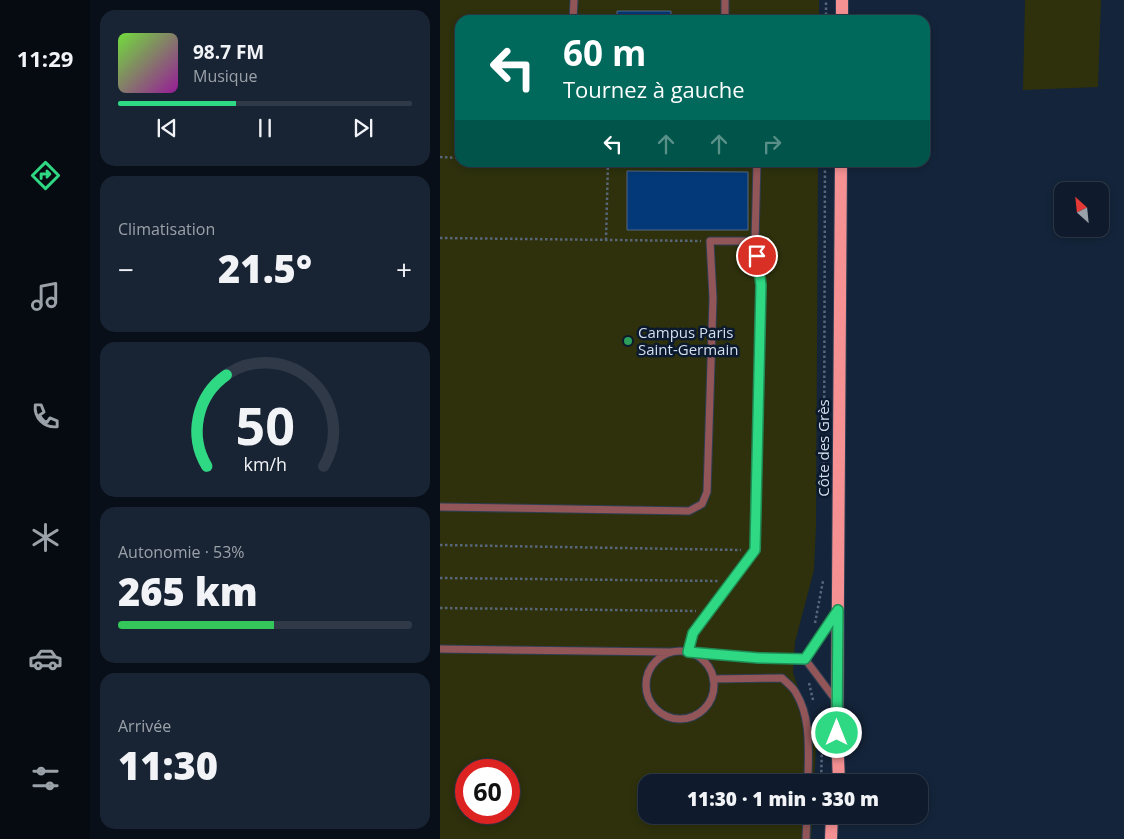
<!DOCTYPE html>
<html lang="fr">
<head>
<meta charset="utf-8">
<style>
  body { margin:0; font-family:"Open Sans",sans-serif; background:#182434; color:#f1f3f6; height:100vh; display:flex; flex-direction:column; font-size:19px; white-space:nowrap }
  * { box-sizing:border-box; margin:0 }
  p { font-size:16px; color:#9ba1a9 }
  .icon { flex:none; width:28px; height:28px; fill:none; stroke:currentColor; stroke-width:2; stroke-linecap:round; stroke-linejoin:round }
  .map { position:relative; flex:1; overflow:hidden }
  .panel { display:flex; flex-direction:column; gap:10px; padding:10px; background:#080f18; width:350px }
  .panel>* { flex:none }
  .top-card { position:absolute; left:15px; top:15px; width:475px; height:152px; border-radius:15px; box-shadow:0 2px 8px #0003,0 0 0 1px #2f3948; background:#00695c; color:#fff; overflow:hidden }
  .needle { width:32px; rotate:333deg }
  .fabs { position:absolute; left:614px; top:182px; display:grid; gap:10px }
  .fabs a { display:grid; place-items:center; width:55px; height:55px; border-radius:10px; background:#0f1b2c; box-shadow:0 2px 8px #0003,0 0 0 1px #2f3948; font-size:25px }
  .speed { position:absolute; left:15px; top:759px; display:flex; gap:10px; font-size:25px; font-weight:700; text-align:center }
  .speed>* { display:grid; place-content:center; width:65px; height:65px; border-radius:50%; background:#0f1b2c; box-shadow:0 2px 8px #0003,0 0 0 1px #2f3948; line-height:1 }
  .speed .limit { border:8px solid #d22; background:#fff; color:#111 }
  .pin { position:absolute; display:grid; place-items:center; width:42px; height:42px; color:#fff; margin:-21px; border:2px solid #fff; border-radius:50%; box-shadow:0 1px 5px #0007 }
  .me { position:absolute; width:55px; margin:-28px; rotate:0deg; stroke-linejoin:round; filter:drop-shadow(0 0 4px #0008) }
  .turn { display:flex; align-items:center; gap:18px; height:105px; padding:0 25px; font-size:22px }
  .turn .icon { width:65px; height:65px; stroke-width:2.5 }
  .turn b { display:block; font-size:35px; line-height:42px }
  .lanes { display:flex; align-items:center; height:48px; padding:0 25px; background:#0003; justify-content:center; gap:25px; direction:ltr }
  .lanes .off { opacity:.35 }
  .big { font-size:38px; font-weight:800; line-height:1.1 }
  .panel .widget { flex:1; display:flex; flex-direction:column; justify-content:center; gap:8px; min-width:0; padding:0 18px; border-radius:15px; background:#182434 }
  .panel .dial { align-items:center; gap:0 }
  .dial svg { height:130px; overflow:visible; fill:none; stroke:#2f3948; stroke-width:7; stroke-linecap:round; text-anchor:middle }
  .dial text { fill:#f1f3f6; stroke:none }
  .song { display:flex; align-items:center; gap:15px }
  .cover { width:60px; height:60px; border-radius:8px; background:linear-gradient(135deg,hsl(100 70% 55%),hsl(300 70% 35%)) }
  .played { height:5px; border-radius:2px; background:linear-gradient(90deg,#2fd883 40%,#2f3948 40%) }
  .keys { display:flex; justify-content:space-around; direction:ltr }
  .heat { display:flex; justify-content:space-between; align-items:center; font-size:28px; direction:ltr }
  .charge { height:8px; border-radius:4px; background:linear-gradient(90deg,#34c759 53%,#2f3948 0) }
  .trip { position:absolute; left:198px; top:774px; width:290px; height:50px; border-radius:15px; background:#0f1b2c; box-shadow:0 2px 8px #0003,0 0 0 1px #2f3948; font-weight:800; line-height:50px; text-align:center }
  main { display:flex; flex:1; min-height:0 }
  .tabs { display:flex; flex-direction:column; width:90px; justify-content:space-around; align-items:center; background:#060b12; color:#9ba1a9 }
  .tabs .icon { width:35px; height:35px }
  .tabs .selected { color:#2fd883 }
  .tabs b { font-size:22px; color:#f1f3f6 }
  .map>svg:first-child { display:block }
</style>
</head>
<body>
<main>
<nav class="tabs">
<b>11:29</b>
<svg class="icon selected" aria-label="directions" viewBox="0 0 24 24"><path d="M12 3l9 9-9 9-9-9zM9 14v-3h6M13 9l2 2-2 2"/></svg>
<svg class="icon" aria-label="music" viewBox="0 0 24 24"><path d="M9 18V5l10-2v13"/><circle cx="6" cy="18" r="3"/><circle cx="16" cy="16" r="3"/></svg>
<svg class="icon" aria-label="phone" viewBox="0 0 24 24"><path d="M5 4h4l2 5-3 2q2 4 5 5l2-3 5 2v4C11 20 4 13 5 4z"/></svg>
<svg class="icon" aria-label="climate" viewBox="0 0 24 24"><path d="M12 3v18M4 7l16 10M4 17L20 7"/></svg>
<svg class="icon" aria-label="car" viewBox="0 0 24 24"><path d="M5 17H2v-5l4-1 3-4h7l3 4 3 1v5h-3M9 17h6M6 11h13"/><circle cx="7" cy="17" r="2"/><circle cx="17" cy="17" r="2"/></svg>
<svg class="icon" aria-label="filters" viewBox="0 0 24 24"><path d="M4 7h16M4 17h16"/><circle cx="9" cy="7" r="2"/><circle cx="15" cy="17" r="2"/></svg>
</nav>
<section class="panel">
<div class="widget">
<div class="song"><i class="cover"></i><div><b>98.7 FM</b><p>Musique</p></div></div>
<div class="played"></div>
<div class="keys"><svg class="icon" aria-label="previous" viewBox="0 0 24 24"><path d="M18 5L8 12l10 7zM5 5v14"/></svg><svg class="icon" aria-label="pause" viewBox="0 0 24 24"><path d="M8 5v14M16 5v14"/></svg><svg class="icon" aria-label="next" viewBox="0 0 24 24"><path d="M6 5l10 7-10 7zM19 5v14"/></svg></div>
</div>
<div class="widget"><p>Climatisation</p>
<div class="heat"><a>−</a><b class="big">21.5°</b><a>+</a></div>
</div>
<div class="widget dial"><svg viewBox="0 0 100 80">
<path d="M14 69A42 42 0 1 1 86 69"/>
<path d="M14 69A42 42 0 0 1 26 13" stroke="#2fd883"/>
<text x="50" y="56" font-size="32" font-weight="700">50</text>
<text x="50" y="72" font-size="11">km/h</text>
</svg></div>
<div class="widget"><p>Autonomie · 53%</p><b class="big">265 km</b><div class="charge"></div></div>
<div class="widget"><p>Arrivée</p><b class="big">11:30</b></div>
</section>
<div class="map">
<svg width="684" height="839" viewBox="0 0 684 839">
  <rect width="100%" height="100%" fill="#14243a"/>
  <path fill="#2e310c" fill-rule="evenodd" d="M0,0h379v20h-359v142l358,1 -2,363 -2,44 -19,72 -2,30 23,74 -2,36h-168v33h167l-2,24h-371zM26,770h43v42h-43z
    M585,0h76l-3,87 -75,3z"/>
  <path fill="#033978" stroke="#566982" d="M177,11h54v9h-54z
    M187,171l121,1v58h-121z"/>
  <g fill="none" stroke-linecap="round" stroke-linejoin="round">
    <g stroke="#2f3e53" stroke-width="9">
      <path id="service" d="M133,20l1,-20
        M285,20v-20
        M241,162h18
        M317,162l-2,79 6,44 -6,265 -62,83 -5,19 71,7h46
        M0,507l249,4 13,-7 5,-12 6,-194 -3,-57h45
        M0,649l231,3
        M206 685a34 34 0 1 1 68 0a34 34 0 1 1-68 0Z
        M273,679l69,-1c5,5 11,9 14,15 16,26 12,60 12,89
        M395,699l-30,-40 31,-47
        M366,839l1,-24"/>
    </g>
    <g stroke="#2f3e53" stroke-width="14">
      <path id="primary" d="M402,20v-20
        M399,782l-2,-49 4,-571
        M391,839l1,-24"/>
    </g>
    <path stroke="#58667a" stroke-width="2.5" stroke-dasharray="2.5 2.5" stroke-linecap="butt" d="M386,20v-20
      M0,157l20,1
      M0,238l261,3
      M166,240l2,-78
      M384,478l1,-316
      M0,545l301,5
      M0,578l278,3
      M0,608l256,3
      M375,623l8,-42
      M369,683l4,17
      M378,720l4,26 -1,36"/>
    <use href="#service" stroke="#935658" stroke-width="7"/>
    <use href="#primary" stroke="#f59093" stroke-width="12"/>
  </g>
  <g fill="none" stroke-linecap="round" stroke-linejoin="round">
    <g stroke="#1f8c55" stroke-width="12">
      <path id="route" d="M317,256l4,29 -6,265 -62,83 -5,19 71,6 46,1 33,-49 -1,123"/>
    </g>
    <use href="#route" stroke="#2fd883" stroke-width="9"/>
  </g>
  <circle fill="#2e9e5b" stroke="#0b1a2f" stroke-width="2" cx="188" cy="341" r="5"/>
  <g text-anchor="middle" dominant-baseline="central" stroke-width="5" stroke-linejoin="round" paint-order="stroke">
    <g font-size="15" fill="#d5dfee" stroke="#0b1a2f" text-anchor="start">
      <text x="198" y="332">Campus Paris<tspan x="198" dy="17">Saint-Germain</tspan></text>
    </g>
    <g font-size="15" fill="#d5dfee" stroke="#0b1a2f">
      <text transform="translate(383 448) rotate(-90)">Côte des Grès</text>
    </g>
  </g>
</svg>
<div class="fabs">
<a><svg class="needle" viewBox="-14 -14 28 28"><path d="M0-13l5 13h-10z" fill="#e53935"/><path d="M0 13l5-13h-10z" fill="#9ba1a9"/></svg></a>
</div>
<div class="speed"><div class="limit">60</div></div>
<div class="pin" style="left:317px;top:256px;background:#d93025"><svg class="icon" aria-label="arrive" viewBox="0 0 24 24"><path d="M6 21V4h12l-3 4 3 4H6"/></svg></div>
<svg class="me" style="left:397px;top:733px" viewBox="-20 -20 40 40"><circle r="17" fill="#2fd883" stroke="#fff" stroke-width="3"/><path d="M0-11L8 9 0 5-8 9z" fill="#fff"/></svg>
<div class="trip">11:30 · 1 min · 330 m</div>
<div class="top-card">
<div class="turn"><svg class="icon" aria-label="left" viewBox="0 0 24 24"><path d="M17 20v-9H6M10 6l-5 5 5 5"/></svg><div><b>60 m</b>Tournez à gauche</div></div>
<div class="lanes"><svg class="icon" aria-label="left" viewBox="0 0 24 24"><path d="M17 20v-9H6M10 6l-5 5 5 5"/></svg><svg class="icon off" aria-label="ahead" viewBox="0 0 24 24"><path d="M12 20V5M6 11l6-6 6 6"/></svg><svg class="icon off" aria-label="ahead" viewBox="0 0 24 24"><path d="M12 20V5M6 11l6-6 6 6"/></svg><svg class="icon off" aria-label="right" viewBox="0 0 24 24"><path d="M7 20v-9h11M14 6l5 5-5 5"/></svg></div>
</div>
</div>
</main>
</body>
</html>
